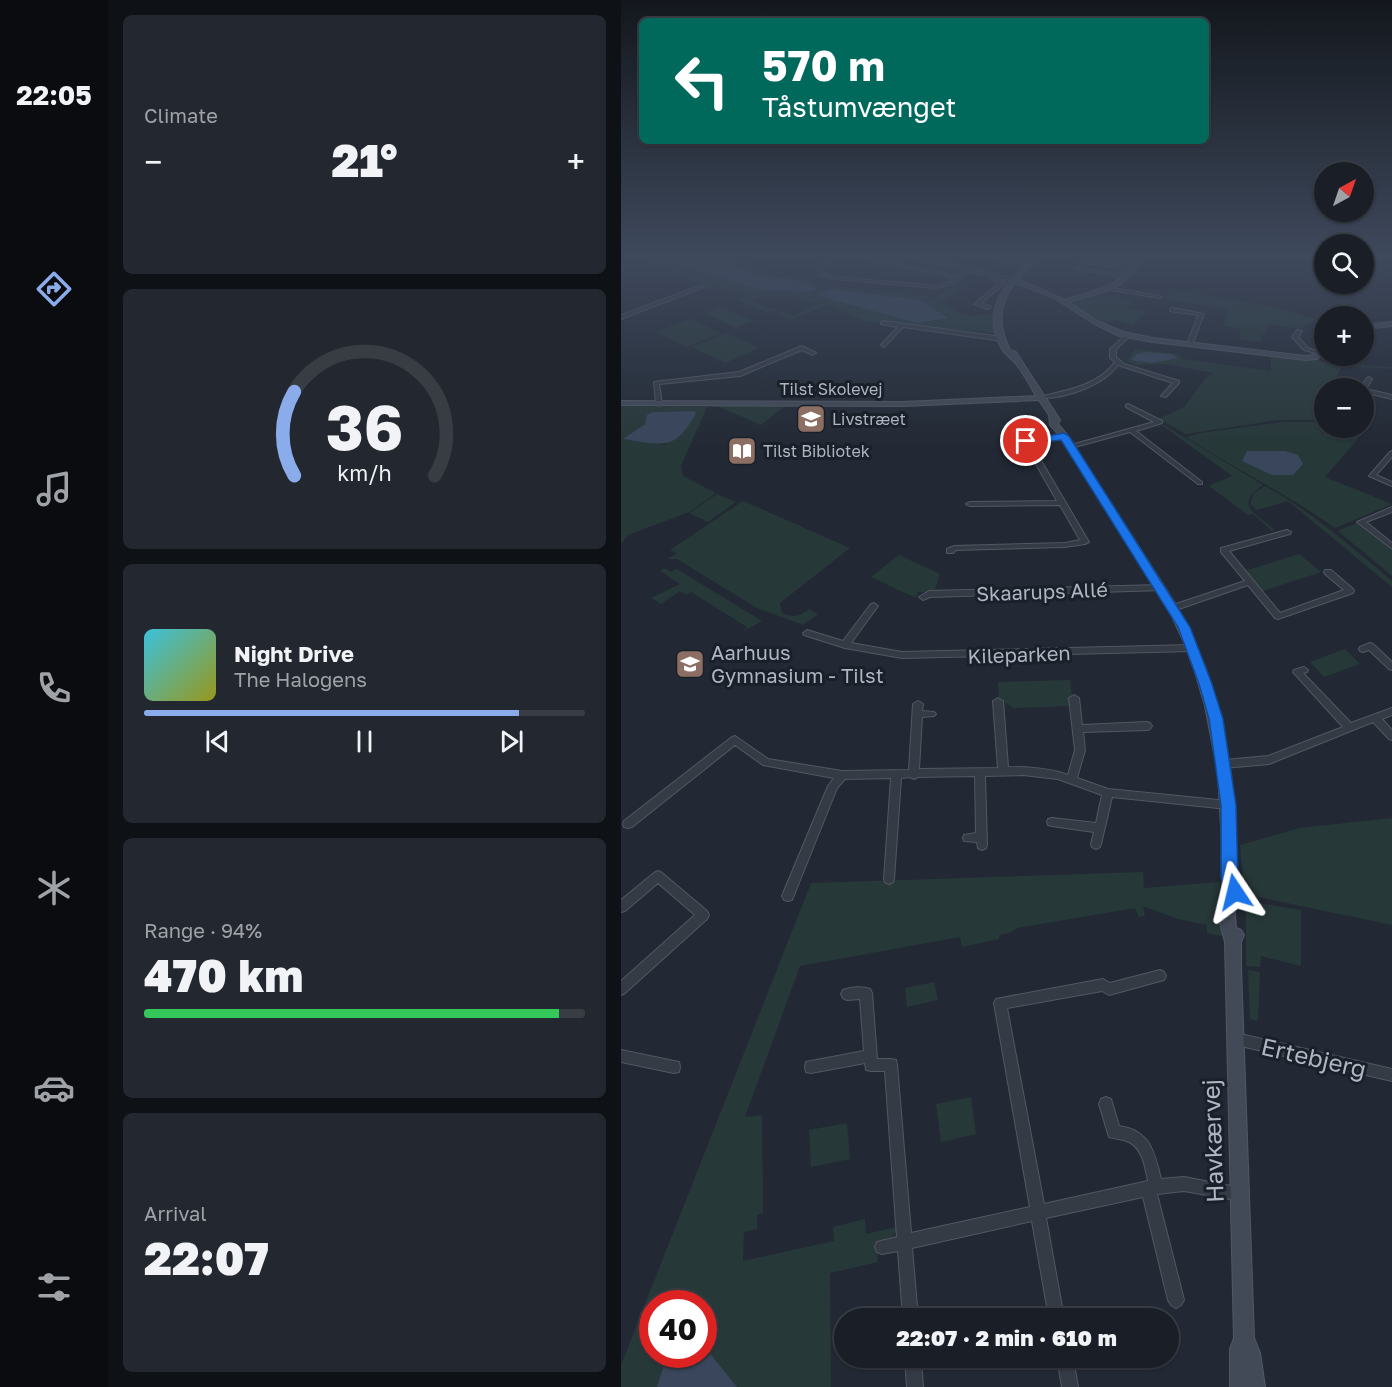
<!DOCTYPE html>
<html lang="en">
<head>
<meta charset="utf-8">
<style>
  body { margin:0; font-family:"Golos Text",sans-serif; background:#23272f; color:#f1f3f6; height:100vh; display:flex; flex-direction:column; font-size:22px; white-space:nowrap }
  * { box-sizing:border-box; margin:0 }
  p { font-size:20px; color:#9fa2a7 }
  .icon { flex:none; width:33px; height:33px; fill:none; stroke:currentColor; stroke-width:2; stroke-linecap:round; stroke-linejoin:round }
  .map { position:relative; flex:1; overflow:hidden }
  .sheet { display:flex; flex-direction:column; gap:15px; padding:15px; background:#0e1115; width:513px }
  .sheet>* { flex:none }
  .guide { position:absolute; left:18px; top:18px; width:570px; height:126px; border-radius:9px; box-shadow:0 2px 4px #0004,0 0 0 2px #383d44; background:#00695c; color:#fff; overflow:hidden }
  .needle { width:39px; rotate:40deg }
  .tools { position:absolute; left:693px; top:162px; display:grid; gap:12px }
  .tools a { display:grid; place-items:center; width:60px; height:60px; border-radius:50%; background:#1a1f27; box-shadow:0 2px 4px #0004,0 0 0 2px #383d44; font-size:30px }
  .speed { position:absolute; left:18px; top:1290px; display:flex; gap:12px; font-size:30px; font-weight:700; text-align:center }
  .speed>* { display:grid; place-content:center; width:78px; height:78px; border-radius:50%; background:#1a1f27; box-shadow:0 2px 4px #0004,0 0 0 2px #383d44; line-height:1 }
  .speed .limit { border:9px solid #d22; background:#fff; color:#111 }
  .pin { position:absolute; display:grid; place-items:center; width:51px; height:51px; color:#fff; margin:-26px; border:3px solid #fff; border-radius:50%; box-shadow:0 2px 6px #0007 }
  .me { position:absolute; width:66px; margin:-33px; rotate:350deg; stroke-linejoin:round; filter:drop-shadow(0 0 4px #0008) }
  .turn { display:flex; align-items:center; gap:21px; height:126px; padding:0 24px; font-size:27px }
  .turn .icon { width:78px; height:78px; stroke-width:2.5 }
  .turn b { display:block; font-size:42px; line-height:51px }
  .big { font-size:45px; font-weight:800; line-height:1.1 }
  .sheet .tile { flex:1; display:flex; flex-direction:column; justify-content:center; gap:9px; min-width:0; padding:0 21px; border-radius:9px; background:#23272f }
  .sheet .dial { align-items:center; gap:0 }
  .dial svg { height:156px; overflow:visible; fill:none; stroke:#383d44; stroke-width:7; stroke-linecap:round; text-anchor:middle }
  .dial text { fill:#f1f3f6; stroke:none }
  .song { display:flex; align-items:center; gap:18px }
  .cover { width:72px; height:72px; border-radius:9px; background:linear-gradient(135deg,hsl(190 70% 55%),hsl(60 70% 35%)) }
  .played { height:6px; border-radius:3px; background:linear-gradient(90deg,#8aaceb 85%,#383d44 85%) }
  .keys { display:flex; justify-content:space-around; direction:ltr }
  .heat { display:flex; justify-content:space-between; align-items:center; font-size:33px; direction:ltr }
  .charge { height:9px; border-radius:4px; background:linear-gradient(90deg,#34c759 94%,#383d44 0) }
  .trip { position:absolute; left:213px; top:1308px; width:345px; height:60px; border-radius:30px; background:#1a1f27; box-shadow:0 2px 4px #0004,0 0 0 2px #383d44; font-weight:800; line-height:60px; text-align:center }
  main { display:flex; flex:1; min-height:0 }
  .tabs { display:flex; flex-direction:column; width:108px; justify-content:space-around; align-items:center; background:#0a0c10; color:#9fa2a7 }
  .tabs .icon { width:42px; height:42px }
  .tabs .selected { color:#8aaceb }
  .tabs b { font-size:27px; color:#f1f3f6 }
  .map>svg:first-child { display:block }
</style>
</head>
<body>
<main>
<nav class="tabs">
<b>22:05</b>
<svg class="icon selected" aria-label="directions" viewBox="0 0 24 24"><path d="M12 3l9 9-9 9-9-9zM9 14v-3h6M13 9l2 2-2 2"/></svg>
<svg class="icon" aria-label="music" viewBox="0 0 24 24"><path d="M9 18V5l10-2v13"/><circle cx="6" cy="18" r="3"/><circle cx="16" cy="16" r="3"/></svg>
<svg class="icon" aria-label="phone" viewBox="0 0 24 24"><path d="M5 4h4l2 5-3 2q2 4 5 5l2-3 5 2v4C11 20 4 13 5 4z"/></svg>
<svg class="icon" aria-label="climate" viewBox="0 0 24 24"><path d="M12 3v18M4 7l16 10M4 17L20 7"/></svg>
<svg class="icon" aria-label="car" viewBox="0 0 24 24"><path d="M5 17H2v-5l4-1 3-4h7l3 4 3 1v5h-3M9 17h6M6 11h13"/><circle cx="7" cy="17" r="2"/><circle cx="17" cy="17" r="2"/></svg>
<svg class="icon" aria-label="filters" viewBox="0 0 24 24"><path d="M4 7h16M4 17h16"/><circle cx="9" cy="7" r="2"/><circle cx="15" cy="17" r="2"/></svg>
</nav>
<section class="sheet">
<div class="tile"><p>Climate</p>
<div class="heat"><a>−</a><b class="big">21°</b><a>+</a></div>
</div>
<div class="tile dial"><svg viewBox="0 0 100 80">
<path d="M14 69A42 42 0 1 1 86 69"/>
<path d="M14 69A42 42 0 0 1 14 26" stroke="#8aaceb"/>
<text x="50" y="56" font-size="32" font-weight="700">36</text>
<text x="50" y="72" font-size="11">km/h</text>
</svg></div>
<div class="tile">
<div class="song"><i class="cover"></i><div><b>Night Drive</b><p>The Halogens</p></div></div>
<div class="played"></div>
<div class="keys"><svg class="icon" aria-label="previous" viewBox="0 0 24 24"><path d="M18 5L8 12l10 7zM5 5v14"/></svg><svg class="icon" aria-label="pause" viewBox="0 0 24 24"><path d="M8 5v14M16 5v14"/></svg><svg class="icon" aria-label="next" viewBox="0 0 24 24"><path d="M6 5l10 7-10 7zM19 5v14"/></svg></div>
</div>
<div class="tile"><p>Range · 94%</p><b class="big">470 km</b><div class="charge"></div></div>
<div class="tile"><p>Arrival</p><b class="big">22:07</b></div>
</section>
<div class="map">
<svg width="771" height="1387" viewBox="0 0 771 1387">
  <rect width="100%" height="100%" fill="#222934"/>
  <path fill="#273839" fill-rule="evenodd" d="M113,255l1,3 6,-3 10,3 -13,1c20,11 49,25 71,13l10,5 -10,5 15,4 99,9 11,4 21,-16 10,3 -24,17 15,7 -1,2 16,4 20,-2 3,19 -127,-11 -41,-17 -35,15 -14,-6 6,-3 10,5 25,-12c-21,-8 -47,-12 -67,-3l18,8h9l-10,4 -30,-13 10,-5 -34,-9 -7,1 -78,-31h-8z
    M559,291l89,15 47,13 -16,10 -32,-5 -2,10h-4l-2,8 -21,-3 2,-10 -18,-3 5,-16 -66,-12z
    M481,294l30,7 -5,7 19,3 -13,15 -17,-6 -12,4 -32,-19 10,-8z
    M99,307l33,14 -17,7 -32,-15z
    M69,319l31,14 -34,14 -31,-15z
    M105,333l33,15 -34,15 -33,-16z
    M514,349l43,5 4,5 89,12v-15l47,3 7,4 67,4v2l-49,-3 -15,22h-3l-8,19 2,13h-41l-92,14 -28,-15 26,-12 22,-29 7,-5 -47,-9 -31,1 -8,-4z
    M0,406l86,1 -26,59 2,10 33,17 -27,19 -61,23 -7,9zM73,411l2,2 -31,32 -41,-6 21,-15 8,-12z
    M96,406h68l-24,19z
    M663,422h40l1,6 41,1 -41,48 67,27 -57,24c-48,-34 -100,-59 -149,-91l14,-4z
    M543,425l99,60c-30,20 -7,29 12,45l-3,1 -19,-17 -5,1 -39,-29 23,-10 -69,-50 -24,5z
    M644,486c47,26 87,61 127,95v6l-104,-86 -31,9 20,20 -27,-26 4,-11z
    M96,494l19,8 -28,20 -19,-9z
    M122,501l107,47 -70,55 2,10c11,5 17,4 27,-4l9,5 -15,11 -46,-17 -80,-49h-10l10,-6 -7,-3z
    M736,523l35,28v25l-54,-45z
    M678,554l22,18 -58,19 -18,-20z
    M278,555l41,19 -6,18h-16l-2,6 -45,-21z
    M43,568l7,4 6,-3 85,52 -18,10 3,-4 -56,-35 -5,3 -6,-4 -19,13 -10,-6 29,-14 -20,-13z
    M724,649l15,15 -36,13 -14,-15z
    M449,680l2,16 -2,10 -56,2 -15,-9 -1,-17z
    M771,818v107l-148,-31 -4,-49 60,-17z
    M522,872l1,16 76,-6 2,54 -15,-3v-8l-29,-6 -35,-13 2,10 -6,1 -4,-9 -118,20 -7,5 -11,2v4l-37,8 -2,-10 -160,29 -55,151 17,-2 1,98 -6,2v14l-13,3 -1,29 91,-20 -1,-14 32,-8 1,15 31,-7c0,11 -12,12 -21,14l2,21 -48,11 1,114h-210v-22l190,-482zM32,1304h50v50h-50z
    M625,901l55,9v56l-40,-10 -1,11 -14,-1z
    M627,970l12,2 -2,49 -8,-2z
    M313,982l4,18 -31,7 -2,-19z
    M350,1097l5,37 -35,8 -5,-38z
    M226,1123l3,36 -39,8 -2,-37z"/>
  <path fill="#39465c" d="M97,255h6c18,28 71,17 92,34l-9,3 -45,-2 -80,-23z
    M210,289l89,11 28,18 -31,5 -95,-26 -2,-4z
    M524,352l26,2 7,4 -26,5 -21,-3 6,-6z
    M73,411l2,2c-21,39 -33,32 -73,26l22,-15 2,-9 6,-3z
    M626,451h38l13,4 5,9 -10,11h-21l-30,-14z
    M83,1346l33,41h-80l10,-32 36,-1z"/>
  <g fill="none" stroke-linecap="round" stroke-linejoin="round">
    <g stroke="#525863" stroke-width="2">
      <path id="street" d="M214,255h5l-18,13 1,5 13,4 100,9 13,-4 5,-4 -106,-23h9l101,21 8,-5 -66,-16h9l60,13h2l2,1 43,11 -2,1 -17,-3 8,5 -24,20 9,3 1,1 -3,2 -14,-5 26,-21 -8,-4 1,-2 -23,-5 -17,12 -17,4 -100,-9 -17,-4 -1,-8z
        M358,255h10l43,10 -2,1z
        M483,255h11l17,4 -4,9 -9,9 -44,-8 2,-1 41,6 4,-6 -43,-5 2,-1 43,3 3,-5z
        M79,286l4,1 -83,32v-4z
        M492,288l47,8 2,1 -2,1 -49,-8v-1z
        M551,308l32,6 -12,31 -5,-1 11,-29 -28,-4v-2z
        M262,321l119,16 3,2 -3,2 -99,-14 -19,20 -3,-2 1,-1 16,-17 -17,-3v-2z
        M676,330l5,1 -4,6 10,11 11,4v2l-15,-4 -11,-12 -1,-1z
        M507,333l3,2 -1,1 -14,13v8l8,7 55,17v2l-13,14 -5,-1 12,-13 -55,-18c-14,20 -51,33 -75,33v-2c26,-6 55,-11 72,-34l-5,-4v-9z
        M181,346l14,7 -3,2 -11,-5 -62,26 -81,8 3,20 -3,2 -3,-2 -2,-22 85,-10z
        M748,377l3,2 -6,10 26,6v4l-20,-5 -9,12v-8l4,-5 -4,-1v-4h-3l7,-10z
        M507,404l34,17v2l-26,8 66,51v2h-4l-68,-52 -59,16h-4v-2l87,-24 -28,-15v-2z
        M402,424l3,2 3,13 35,-5 3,2 -3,2 -34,4 59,100 -4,2 -20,3 -109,3 -3,3h-6v-4l7,-3 111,-3 15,-3 -20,-35 -90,1 -4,-2 4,-2 87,-1 -33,-58 -4,-17z
        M771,451v6l-16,18 16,7v4l-23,-10 21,-24z
        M771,507v5l-26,10 26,21v6l-35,-27z
        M666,530l4,2 -1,2 -61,17 51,62 64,-23 -19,-16 -1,-2 1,-2h6l22,19 1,2 -1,2 -75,26 -3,-1 -27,-33 -72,25h-6l-1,-2 1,-2 75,-25 -24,-29v-4z
        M540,585l4,3 -1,2 -234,7 -7,3 -4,-3 10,-6z
        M253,603l4,3 -27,37 51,9 291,-7 4,3 -4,3 -291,7 -57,-10 -41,-13 -1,-2 4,-3 36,11 28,-37z
        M749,643l3,1 19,18v8l-3,-1 -20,-19 -6,2 -3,-1 -1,-2 1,-2z
        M683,667l4,3 -1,2 -4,1 48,50 41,-15v7l-10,4 10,11v10l-3,-1 -16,-17 -104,42 -45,4 -3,-1 -2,-3 2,-3 3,-1 44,-4 75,-29 -50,-55 1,-2z
        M453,695l5,3 3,27 65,-3 3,1 2,3 -2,3 -3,1 -64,2 2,18 -8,28 31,11 120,12 4,1 1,3 -1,3 -4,1 -116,-12 -11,47 -1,3 -4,2 -4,-2 -1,-3 3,-12 -42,-6 -4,-1 -1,-3 1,-3 4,-1 44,5 6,-28 -44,-16 -35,-4 -38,1 2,69 -1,3 -4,2 -4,-2 -1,-6 -13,-1 -1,-3 1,-3 12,-2 -1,-57 -57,1 -4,2 -4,-2 -9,1 -7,101 -1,3 -4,2 -4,-2 -1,-3 7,-101 -46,1 -8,9 -45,112 -4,1 -4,-1 -2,-4 46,-110 6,-8 -71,-13 -28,-20 -103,82 -4,1 -4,-1 -1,-3 1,-3 108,-84 3,-1 33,23 74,12 67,-1 4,-66 5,-3 5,3 -1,7 12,1 2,2 -2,2 -12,1 -3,52 79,-1 -5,-67 5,-3 5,3 5,66c20,0 41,1 60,8l7,-25 -6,-52z
        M37,871l4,2 45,38 2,4 -2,4 -82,74 -4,2v-14l74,-66 -37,-32 -33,28 -4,1v-12l33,-27z
        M539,970l4,2 2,4 -2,4 -55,15 -7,-4 -95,17 37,196 104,-23c-3,-14 -5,-32 -19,-39 -6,-3 -13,-3 -20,-5l-10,-33 2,-5 5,-2 5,2 8,27c31,4 36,27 42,53l23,-2 62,12 2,5 -2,5 -5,2 -57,-10 -27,3 27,106 -3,5 -5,3 -5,-3 -3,-5 -25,-103 -97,21 18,100h-15l-17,-97 -120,27 6,70h-15l-5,-67 -16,3 -5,-2 -2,-5 2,-5 20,-5 -12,-166h-14l-5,-1 -1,-7 -54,10 -5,-1 -1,-5 1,-5 5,-1 53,-10 -4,-52 -13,1 -4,-2 -2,-4 2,-4c7,-3 20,-4 27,-1l2,4 5,66h14l5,1 1,5 14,168 119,-26 -36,-204 2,-4 107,-20 7,4z
        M615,1033l156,36v12l-156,-36 -4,-2 -2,-4 2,-4z
        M0,1050l53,11 5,1 1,5 -1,5 -5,1 -53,-11z
        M284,1358h16l2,29h-16z
        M436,1358h16l5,29h-16z"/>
    </g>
    <g stroke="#525863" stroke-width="2">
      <path id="secondary" d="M415,255h7l-25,24 47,21c36,-13 51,-9 74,-45h6c-25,40 -36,34 -76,47l28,19 27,11 29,6 152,18 7,-1 13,-12v7l-8,9 -12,1 -152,-18 -34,-6 -26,-13 -39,-25 -39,-15c-17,20 -17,43 -5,67l6,2 44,68 -2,4 10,12 110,172 16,32 13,32 10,34 14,67 5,70 1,35 -3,24 2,26 5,2 3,5 -3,7v25l13,371 6,15 5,34h-35v-38l4,-11 -9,-396 -4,-15 -2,-17 4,-32 -1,-35 -4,-70 -13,-67 -10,-34 -12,-32 -15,-32 -107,-171 -11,-12 -1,-10 -10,-15 -136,6 -282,-1v-4l282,1 133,-6c-6,-11 -12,-22 -20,-32 -4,-5 -9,-8 -13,-13 -26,-43 5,-69 33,-96z
        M771,322v4l-29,3v-4z"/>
    </g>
    <use href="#street" fill="#353b45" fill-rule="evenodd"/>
    <use href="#secondary" fill="#434a57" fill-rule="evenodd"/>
  </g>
  <linearGradient id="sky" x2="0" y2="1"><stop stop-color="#13171d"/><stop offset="0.57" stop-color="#3e495c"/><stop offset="1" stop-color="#3e495c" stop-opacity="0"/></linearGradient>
  <rect width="771" height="449" fill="url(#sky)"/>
  <path fill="#1a73e8" stroke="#114b97" stroke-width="1.5" d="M443,433l5,3 121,191 22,57 11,35 13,86 2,73 5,14 -2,5 -6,3 -6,-3 -8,-19v-73l-12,-86 -10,-35 -21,-57 -117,-187 -35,4 -5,-3z"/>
  <defs>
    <g id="school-square" transform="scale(1.5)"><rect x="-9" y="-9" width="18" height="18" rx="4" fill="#8d6e63" stroke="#1a2029"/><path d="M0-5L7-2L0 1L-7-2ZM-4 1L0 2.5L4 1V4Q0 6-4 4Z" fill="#fff"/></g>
    <g id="library-square" transform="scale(1.5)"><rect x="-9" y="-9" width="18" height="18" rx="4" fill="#8d6e63" stroke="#1a2029"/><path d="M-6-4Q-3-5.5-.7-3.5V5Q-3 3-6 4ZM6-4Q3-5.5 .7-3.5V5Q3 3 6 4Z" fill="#fff"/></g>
  </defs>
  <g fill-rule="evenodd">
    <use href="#school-square" x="190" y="419"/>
    <use href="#library-square" x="121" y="451"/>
    <use href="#school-square" x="69" y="664"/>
  </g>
  <g text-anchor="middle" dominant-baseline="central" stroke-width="6" stroke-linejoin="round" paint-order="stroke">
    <g font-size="16" fill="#afb5c2" stroke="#1a2029">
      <text x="210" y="389">Tilst Skolevej</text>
    </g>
    <g font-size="16" fill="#afb5c2" stroke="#1a2029" text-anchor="start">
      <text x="211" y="419">Livstræet</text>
      <text x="142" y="451">Tilst Bibliotek</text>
    </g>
    <g font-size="20" fill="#afb5c2" stroke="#1a2029">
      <text transform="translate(421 591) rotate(-2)">Skaarups Allé</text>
      <text transform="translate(398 654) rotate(-2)">Kileparken</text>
    </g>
    <g font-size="20" fill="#afb5c2" stroke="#1a2029" text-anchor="start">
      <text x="90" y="652">Aarhuus<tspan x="90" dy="23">Gymnasium - Tilst</tspan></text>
    </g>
    <g font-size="24" fill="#afb5c2" stroke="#1a2029">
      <text transform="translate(693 1057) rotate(13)">Ertebjerg</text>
      <text transform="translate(591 1141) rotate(-92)">Havkærvej</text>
    </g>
  </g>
</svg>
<div class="tools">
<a><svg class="needle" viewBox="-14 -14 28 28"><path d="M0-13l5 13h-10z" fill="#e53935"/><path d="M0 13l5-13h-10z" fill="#9fa2a7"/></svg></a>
<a><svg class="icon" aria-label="search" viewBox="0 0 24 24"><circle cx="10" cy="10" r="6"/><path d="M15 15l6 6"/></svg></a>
<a>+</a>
<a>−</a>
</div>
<div class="speed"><div class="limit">40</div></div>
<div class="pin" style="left:405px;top:441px;background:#d93025"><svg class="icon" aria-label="arrive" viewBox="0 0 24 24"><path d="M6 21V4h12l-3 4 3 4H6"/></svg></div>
<svg class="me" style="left:614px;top:892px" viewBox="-20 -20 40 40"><path d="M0-17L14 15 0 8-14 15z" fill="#1a73e8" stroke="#fff" stroke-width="4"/></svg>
<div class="trip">22:07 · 2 min · 610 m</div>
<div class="guide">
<div class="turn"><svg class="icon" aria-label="left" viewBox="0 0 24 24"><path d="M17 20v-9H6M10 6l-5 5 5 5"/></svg><div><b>570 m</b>Tåstumvænget</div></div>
</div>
</div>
</main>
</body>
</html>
